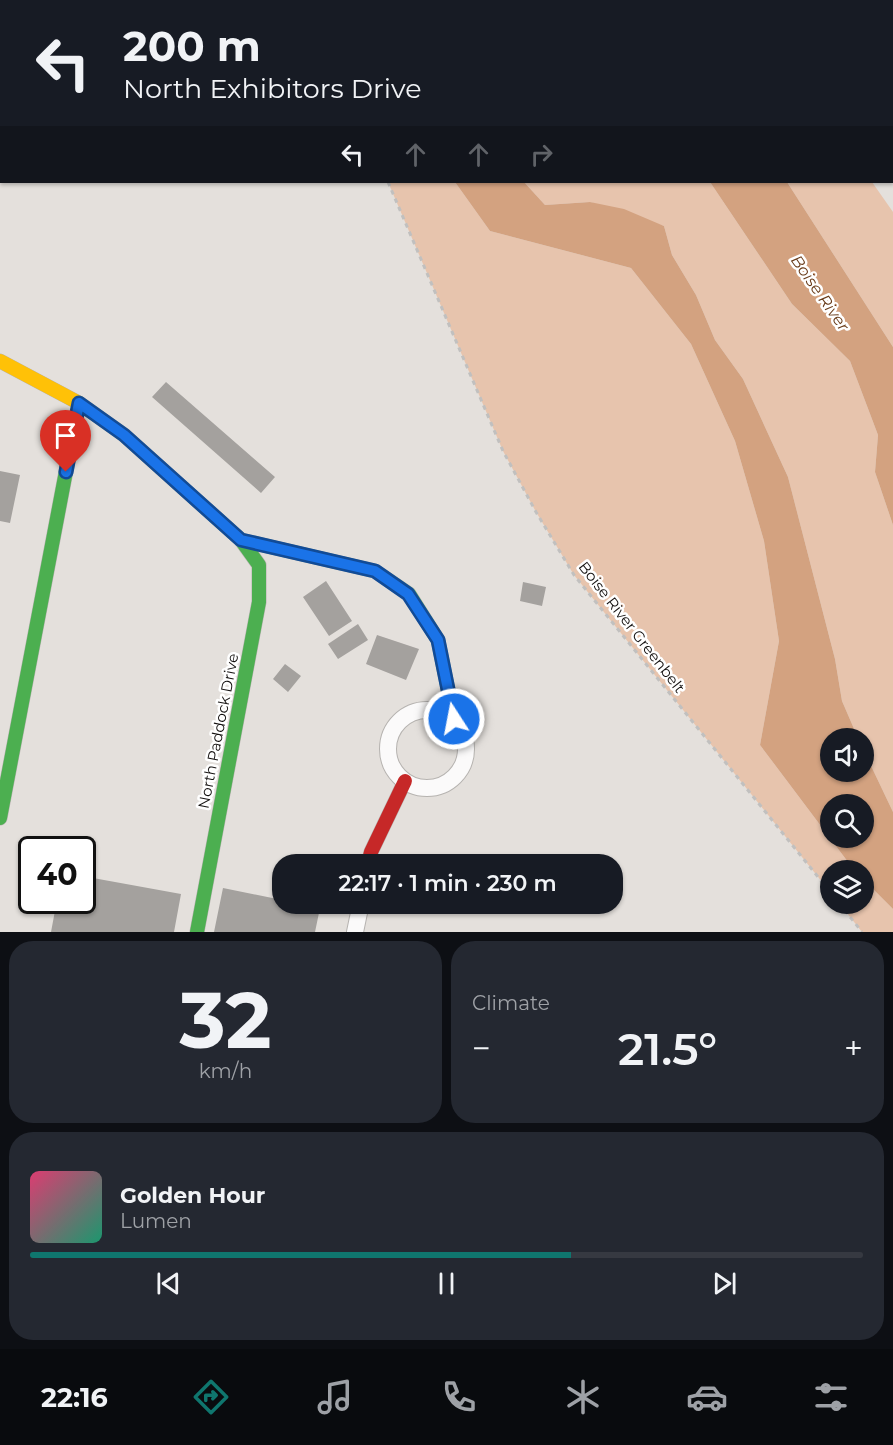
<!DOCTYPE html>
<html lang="en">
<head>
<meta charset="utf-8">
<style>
  body { margin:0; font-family:Montserrat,sans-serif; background:#242831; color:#f1f3f6; height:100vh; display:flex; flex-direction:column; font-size:22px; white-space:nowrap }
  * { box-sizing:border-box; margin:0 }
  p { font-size:20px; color:#9ea1a6 }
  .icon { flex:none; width:33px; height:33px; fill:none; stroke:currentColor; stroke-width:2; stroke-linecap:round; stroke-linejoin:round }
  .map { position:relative; height:932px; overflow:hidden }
  .side { display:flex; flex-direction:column; gap:9px; padding:9px; background:#0d0f14; flex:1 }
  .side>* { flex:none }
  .top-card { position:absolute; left:0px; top:0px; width:894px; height:183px; box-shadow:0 2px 4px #0004; background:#171b24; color:#f1f3f6; overflow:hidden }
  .controls { position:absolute; left:820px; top:728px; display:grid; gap:12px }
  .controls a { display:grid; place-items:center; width:54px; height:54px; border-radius:50%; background:#171b24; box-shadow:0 2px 4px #0004; font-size:30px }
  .speed { position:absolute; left:18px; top:836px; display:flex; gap:12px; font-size:30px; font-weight:700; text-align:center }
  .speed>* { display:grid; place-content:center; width:78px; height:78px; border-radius:50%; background:#171b24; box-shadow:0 2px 4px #0004; line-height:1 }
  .speed .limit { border:3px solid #111; border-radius:9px; background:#fff; color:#111 }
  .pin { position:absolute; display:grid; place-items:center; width:51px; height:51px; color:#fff; margin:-62px -26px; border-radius:50% 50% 50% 0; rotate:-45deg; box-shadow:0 0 6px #0007 }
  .pin .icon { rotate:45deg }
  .me { position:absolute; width:66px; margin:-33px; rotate:349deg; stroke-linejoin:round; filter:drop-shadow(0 0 4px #0008) }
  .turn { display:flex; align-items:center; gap:21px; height:126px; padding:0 24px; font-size:27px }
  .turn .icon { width:78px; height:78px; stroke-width:2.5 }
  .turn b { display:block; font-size:42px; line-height:51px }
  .lanes { display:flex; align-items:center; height:57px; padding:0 24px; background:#0003; justify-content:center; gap:30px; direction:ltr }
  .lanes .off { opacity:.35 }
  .big { font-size:45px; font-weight:600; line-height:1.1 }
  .side .card { flex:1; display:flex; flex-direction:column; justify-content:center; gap:9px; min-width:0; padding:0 21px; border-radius:24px; background:#242831 }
  .side .dial { align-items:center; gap:0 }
  .dial b { font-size:78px; line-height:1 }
  .song { display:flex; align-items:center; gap:18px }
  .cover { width:72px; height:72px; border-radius:9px; background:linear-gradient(135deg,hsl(340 70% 55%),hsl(160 70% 35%)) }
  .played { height:6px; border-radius:3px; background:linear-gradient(90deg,#0f766e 65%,#363941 65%) }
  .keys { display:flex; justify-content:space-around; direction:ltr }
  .heat { display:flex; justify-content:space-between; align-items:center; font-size:33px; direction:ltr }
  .side .tiles { flex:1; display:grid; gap:9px; grid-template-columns:1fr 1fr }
  .card:last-child { grid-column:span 2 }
  .trip { position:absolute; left:272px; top:854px; width:351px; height:60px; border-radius:24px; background:#171b24; box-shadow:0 2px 4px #0004; font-weight:600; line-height:60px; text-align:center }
  .menu { display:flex; height:96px; justify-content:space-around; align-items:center; background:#090b0e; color:#9ea1a6 }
  .menu .icon { width:42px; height:42px }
  .menu .selected { color:#0f766e }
  .menu b { font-size:27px; color:#f1f3f6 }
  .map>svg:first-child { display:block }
</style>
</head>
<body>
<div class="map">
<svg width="893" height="932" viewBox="0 0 893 932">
  <rect width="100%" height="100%" fill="#e4e0dc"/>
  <path fill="#e7c4ad" d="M406,0h203v1l-202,1z
    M388,182h67l35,49 141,37 60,76 44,97 29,100 15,100 -19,104 94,125h-23v23l-257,-318 -38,-63 -33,-61z
    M524,182h186l82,122 58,57 28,74 -3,37 18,53v287l-29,-61v-13h-6l-16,-37 -7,-42 -47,-182 -45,-98 -28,-39 -19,-45 -24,-40 -8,-29 -74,-24 -45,3z
    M787,182h85l21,30v135z
    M864,880l29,29v23h-31l-23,-29h25z"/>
  <path fill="#d3a280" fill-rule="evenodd" d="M455,182h69l21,23 45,-3 34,7 40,17 8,29 24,40 19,45 28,39 45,98 47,182 7,42 16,37h-27v33h33v-20l29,61v97l-29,-29v-10h-10l-94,-125 19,-104 -15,-100 -29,-100 -44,-97 -60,-76 -141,-37zM831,804h33v33h-33z
    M710,182h77l106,165v178l-18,-53 3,-37 -28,-74 -58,-57z"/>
  <path fill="#a4a19e" d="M166,382l109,95 -14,16 -109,-96z
    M0,471l20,4 -10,48 -10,-2z
    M326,581l26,40 -23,15 -26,-39z
    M523,582l23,5 -4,19 -22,-5z
    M358,624l10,16 -30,19 -10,-15z
    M377,635l42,14 -13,31 -40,-16z
    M285,664l16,12 -13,16 -15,-13z
    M82,876l99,18 -7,38h-123l6,-32h25z
    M223,888l59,12v3h14l24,5 -5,24h-101z"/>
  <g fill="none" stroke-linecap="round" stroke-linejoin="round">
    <g stroke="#b6b3b0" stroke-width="10">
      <path id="lane" d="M55,2l1,-2
        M0,3l2,2
        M0,57l2,-1"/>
    </g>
    <g stroke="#b6b3b0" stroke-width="18">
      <path id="street" d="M388 749a39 39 0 1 1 78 0a39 39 0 1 1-78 0Z
        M355,932l6,-29"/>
    </g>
    <g stroke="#b6b3b0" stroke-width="15">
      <path id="fast" d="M183,488l58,52 134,31 34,23 29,46 16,79
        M0,818l79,-415
        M197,932l62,-330v-37l-18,-25"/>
    </g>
    <g stroke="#b6b3b0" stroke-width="15">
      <path id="slow" d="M0,361l79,42 45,32 59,53"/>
    </g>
    <g stroke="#b6b3b0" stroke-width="15">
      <path id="jam" d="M368,864l3,-12 34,-71"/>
    </g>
    <path stroke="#c1c0bf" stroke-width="3" stroke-dasharray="4.5 4.5" stroke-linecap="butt" d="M312,0l1,2
      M388,182l115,269 33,61 38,63 257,318
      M839,903l23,29"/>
    <use href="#lane" stroke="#fbfafa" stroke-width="8"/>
    <use href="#street" stroke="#fbfafa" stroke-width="16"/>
    <use href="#fast" stroke="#4caf50" stroke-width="14"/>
    <use href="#slow" stroke="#ffc107" stroke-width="14"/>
    <use href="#jam" stroke="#c62828" stroke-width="14"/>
  </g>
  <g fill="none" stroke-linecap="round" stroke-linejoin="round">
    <g stroke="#114b97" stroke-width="15">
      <path id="route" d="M66,472l13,-69 45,32 117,105 134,31 33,23 30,46 16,79"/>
    </g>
    <use href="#route" stroke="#1a73e8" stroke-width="10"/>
  </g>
  <g text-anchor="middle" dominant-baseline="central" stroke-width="5" stroke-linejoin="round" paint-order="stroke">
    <g font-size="15" fill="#120f0e" stroke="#fff">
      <text transform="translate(632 627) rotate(52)">Boise River Greenbelt</text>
      <text transform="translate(218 731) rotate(-79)">North Paddock Drive</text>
    </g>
    <g font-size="16" font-style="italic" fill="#683a18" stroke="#fff">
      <text transform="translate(820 293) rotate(55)">Boise River</text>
    </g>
  </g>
</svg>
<div class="controls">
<a><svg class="icon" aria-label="sound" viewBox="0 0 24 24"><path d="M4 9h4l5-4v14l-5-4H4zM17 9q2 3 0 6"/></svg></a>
<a><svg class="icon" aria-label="search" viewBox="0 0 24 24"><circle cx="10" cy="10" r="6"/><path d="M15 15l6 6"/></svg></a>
<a><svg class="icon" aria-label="layers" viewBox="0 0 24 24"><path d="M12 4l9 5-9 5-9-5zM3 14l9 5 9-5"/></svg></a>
</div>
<div class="speed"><div class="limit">40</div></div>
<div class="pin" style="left:66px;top:472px;background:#d93025"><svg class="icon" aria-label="arrive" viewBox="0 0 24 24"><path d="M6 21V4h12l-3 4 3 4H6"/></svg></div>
<svg class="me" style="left:454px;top:719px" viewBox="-20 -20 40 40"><circle r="17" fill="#1a73e8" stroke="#fff" stroke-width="3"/><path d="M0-11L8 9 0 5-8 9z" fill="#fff"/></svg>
<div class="trip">22:17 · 1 min · 230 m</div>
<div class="top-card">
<div class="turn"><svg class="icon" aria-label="left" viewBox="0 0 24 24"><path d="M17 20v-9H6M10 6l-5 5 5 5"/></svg><div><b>200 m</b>North Exhibitors Drive</div></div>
<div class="lanes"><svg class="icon" aria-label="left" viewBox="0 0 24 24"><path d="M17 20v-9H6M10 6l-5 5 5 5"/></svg><svg class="icon off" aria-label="ahead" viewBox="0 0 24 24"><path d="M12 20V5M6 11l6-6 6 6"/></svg><svg class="icon off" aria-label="ahead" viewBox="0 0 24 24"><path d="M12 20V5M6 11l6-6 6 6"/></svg><svg class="icon off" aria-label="right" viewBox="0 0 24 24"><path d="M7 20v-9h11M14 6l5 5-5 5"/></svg></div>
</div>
</div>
<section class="side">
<div class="tiles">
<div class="card dial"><b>32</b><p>km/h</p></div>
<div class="card"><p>Climate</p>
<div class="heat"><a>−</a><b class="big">21.5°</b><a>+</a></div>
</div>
<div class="card">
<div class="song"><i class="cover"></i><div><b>Golden Hour</b><p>Lumen</p></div></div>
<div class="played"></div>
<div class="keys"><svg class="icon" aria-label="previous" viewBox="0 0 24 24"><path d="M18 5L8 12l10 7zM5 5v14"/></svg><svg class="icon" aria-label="pause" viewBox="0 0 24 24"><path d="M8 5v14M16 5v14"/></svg><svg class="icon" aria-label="next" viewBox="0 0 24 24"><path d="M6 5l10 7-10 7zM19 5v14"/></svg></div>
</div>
</div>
</section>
<nav class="menu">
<b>22:16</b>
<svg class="icon selected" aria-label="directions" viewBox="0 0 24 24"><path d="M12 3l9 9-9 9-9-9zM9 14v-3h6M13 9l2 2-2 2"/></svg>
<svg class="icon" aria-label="music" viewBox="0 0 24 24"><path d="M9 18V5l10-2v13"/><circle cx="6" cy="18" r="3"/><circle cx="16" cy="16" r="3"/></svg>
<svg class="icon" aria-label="phone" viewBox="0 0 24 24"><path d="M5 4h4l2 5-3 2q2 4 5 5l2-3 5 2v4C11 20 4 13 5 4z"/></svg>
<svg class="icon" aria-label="climate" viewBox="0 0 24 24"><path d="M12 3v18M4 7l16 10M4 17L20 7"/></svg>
<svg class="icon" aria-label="car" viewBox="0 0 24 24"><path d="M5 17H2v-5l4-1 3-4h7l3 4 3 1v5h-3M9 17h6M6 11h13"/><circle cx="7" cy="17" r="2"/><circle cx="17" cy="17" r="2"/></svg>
<svg class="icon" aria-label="filters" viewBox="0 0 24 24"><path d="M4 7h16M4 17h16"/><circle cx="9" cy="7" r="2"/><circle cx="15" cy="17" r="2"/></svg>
</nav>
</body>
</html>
